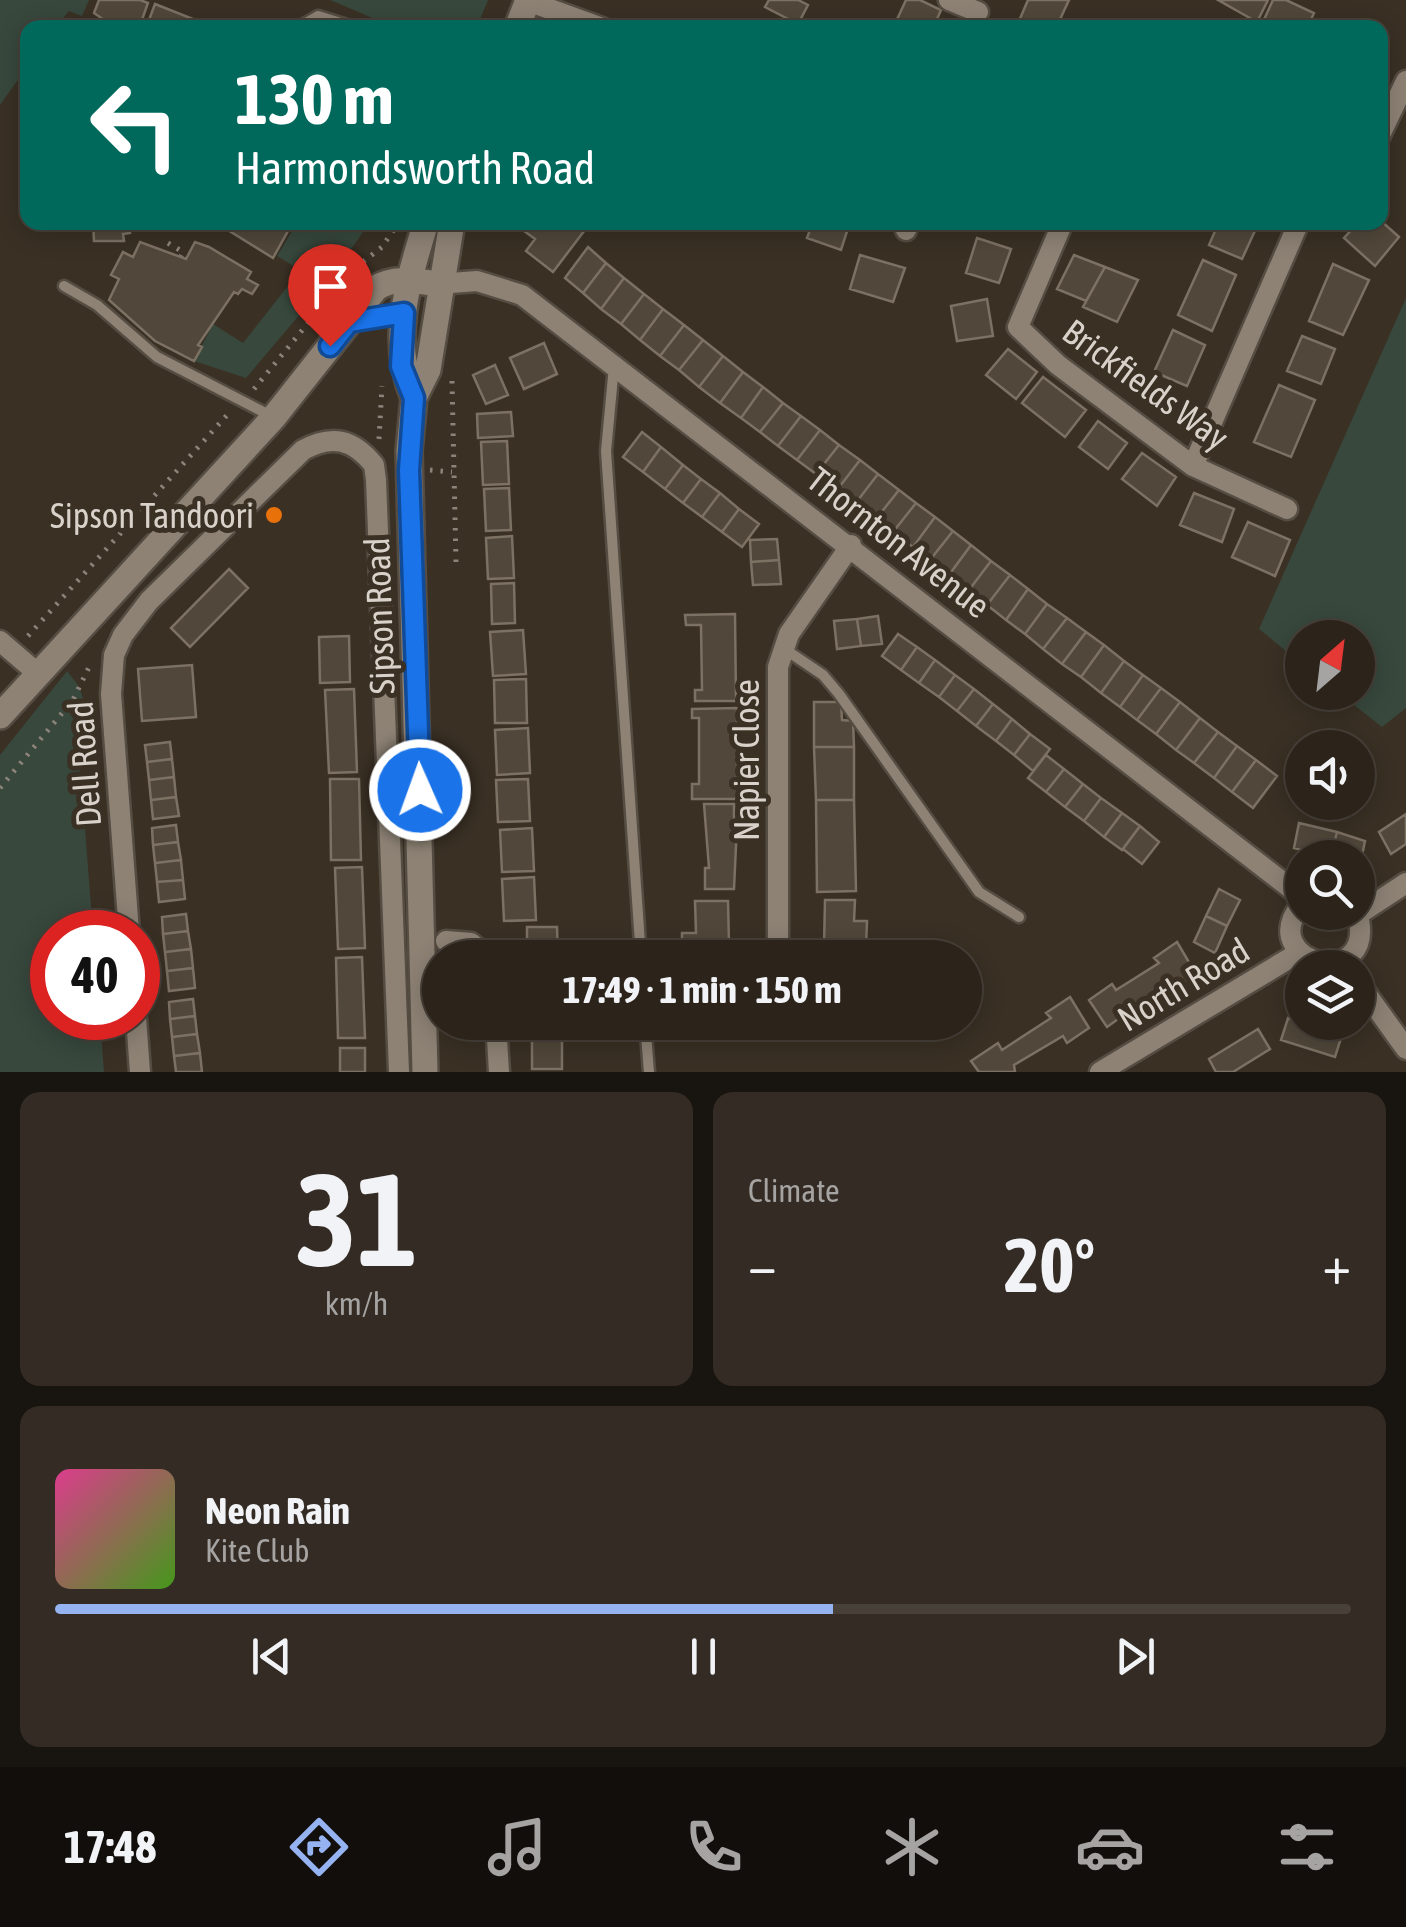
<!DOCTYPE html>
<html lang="en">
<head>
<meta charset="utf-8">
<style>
  body { margin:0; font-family:"Asap Condensed",sans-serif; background:#342c24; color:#f1f3f6; height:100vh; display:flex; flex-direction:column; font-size:38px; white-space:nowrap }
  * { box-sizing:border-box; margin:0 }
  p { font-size:32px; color:#a6a4a3 }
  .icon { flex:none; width:55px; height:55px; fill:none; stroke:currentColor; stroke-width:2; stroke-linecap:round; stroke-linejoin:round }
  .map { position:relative; height:1072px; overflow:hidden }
  .details { display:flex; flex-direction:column; gap:20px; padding:20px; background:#18140f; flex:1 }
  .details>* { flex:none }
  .guide { position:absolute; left:20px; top:20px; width:1368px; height:210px; border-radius:20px; box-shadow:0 5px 25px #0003,0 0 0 2px #48413a; background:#00695c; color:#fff; overflow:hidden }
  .needle { width:65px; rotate:28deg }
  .controls { position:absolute; left:1285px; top:620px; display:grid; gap:20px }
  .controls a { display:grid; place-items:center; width:90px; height:90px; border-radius:50%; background:#2c241b; box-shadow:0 5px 25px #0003,0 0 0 2px #48413a; font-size:50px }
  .speed { position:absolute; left:30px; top:910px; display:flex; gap:20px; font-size:50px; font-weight:700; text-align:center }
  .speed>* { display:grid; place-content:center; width:130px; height:130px; border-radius:50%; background:#2c241b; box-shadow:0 5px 25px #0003,0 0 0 2px #48413a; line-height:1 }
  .speed .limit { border:15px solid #d22; background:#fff; color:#111 }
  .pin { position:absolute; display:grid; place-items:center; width:85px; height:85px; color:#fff; margin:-102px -42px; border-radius:50% 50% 50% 0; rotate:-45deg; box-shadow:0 0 10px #0007 }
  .pin .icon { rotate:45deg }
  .me { position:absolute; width:110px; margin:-55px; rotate:358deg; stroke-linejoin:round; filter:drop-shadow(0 0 8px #0008) }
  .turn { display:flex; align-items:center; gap:35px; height:210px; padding:0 50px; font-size:45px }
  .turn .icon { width:130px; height:130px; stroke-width:2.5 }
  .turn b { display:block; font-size:70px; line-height:85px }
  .big { font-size:75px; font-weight:700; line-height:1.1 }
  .details .card { flex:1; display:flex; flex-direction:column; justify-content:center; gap:15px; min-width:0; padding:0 35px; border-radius:20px; background:#342c24 }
  .details .dial { align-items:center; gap:0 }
  .dial b { font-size:130px; line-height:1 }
  .song { display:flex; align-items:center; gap:30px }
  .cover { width:120px; height:120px; border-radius:15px; background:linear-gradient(135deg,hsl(330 70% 55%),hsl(100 70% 35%)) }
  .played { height:10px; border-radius:5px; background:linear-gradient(90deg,#95b2f1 60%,#48413a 60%) }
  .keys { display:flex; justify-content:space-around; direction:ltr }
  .heat { display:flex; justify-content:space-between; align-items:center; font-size:55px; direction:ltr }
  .details .tiles { flex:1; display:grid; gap:20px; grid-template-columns:1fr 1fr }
  .card:last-child { grid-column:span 2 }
  .trip { position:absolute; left:422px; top:940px; width:560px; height:100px; border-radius:50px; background:#2c241b; box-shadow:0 5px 25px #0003,0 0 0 2px #48413a; font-weight:700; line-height:100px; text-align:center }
  .dock { display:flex; height:160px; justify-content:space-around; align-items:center; background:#120e0b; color:#a6a4a3 }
  .dock .icon { width:70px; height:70px }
  .dock .on { color:#95b2f1 }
  .dock b { font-size:45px; color:#f1f3f6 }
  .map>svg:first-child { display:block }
</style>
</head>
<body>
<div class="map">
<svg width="1406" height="1072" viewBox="0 0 1406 1072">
  <rect width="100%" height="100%" fill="#3a3024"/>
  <path fill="#38483d" d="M0,0h89l-7,16 -13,-5 -13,16 -28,1 -1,39 -27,38z
    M330,0h158l-11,27h-83z
    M297,223v-1l72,1 -43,63 -49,-30z
    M288,286l24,14 -66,78 -52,-17 19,-37 30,19z
    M1406,298v410l-24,19 -43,-34 19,-1v-54h-56v26l-43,-35z
    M67,671l11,14 20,51 -19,15 14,181h-41v86h48l4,54h-104v-317z"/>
  <path fill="#51473a" stroke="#7c7163" stroke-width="2.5" d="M99,0h41l8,3 -9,25h-23l-22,-15z
    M769,0h29l10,5 -10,19 -33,-17z
    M906,0h14l21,10 -8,18h-40z
    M1028,0h41l-13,28h-40z
    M1218,0h50l-11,22z
    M1273,0h13l28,13 -7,15 -45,-4z
    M155,4l43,17 -2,7h-50z
    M1380,220l19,17 -24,29 -31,-28 15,-16z
    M93,222h36l1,11 -7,1 1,7h-30z
    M215,222h78l-20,36z
    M512,222h79l-38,50 -27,-21 9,-12z
    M813,222h37l-9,28 -34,-12z
    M1219,222h40l-17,37 -33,-14z
    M977,238l34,11 -12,34 -33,-10z
    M140,242l46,17 9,-17 14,5 42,25 -4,7 11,6 -6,9 -10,-5 -4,5 -4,-2 -36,53 4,2 -8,14 -39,-20 -46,-41 10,-21 -8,-4 12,-23 10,5z
    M588,247l18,16 -23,30 -18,-15z
    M860,255l45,13 -12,34 -43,-13z
    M1074,255l31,12 -19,34 -29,-12z
    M1203,260l33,15 -24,56 -34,-16z
    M606,263l18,15 -23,31 -18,-16z
    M1333,264l36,16 -26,55 -34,-14z
    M1105,267l33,13 -21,42 -34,-15z
    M624,278l20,16 -23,30 -20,-15z
    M644,294l19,15 -23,31 -19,-16z
    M987,299l6,37 -36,5 -6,-35z
    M663,309l21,16 -24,31 -20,-16z
    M684,325l19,15 -24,30 -19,-14z
    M1173,330l32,15 -18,41 -33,-14z
    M1302,336l33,13 -14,35 -34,-13z
    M703,340l20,16 -24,31 -20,-17z
    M544,343l13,31 -33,15 -14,-31z
    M1008,349l29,23 -21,27 -30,-24z
    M723,356l20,16 -23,31 -21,-16z
    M495,365l13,30 -22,9 -13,-29z
    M743,372l20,15 -22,31 -21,-15z
    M1043,377l43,33 -21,27 -43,-34z
    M1279,385l36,15 -24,57 -37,-15z
    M763,387l20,16 -23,29 -19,-14z
    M783,403l18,13 -23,30 -18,-14z
    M511,412l2,24 -35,2 -1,-24z
    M801,416l19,14 -23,30 -19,-14z
    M1098,421l29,22 -19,26 -29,-22z
    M820,430l19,15 -23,29 -19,-14z
    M642,432l19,15 -18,25 -20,-15z
    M507,441l2,43 -26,1 -2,-43z
    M839,445l21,15 -23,30 -21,-16z
    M661,447l22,18 -18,24 -22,-17z
    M1142,453l34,24 -19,29 -35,-27z
    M860,460l18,14 -23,30 -18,-14z
    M683,465l18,14 -18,24 -18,-14z
    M878,474l21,16 -23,29 -21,-15z
    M701,479l19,14 -18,24 -19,-14z
    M509,488l2,42 -25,1 -2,-42z
    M899,490l17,13 -23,29 -17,-13z
    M720,493l19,16 -17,23 -20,-15z
    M1194,493l40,16 -12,33 -42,-17z
    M916,503l19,14 -22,30 -20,-15z
    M739,509l20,15 -17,23 -20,-15z
    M935,517l18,14 -23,29 -17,-13z
    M1248,522l42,18 -15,36 -43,-19z
    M953,531l18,14 -22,30 -19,-15z
    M512,536l2,42 -26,1 -2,-41z
    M777,539l2,21 -28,2 -1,-22z
    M971,545l20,16 -22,29 -20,-15z
    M779,560l2,24 -28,1 -2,-23z
    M991,561l19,14 -23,30 -18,-15z
    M229,569l19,19 -58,59 -19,-19z
    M1010,575l18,14 -22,31 -19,-15z
    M514,583l1,40 -23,1 -1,-40z
    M1028,589l19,15 -22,30 -19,-14z
    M1047,604l20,14 -24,31 -18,-15z
    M735,614l1,87h-41v-11h7l-1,-65h-15l-1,-10z
    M878,616l4,28 -21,2 -4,-27z
    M1067,618l19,14 -24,32 -19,-15z
    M857,619l4,27 -24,3 -3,-28z
    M523,630l3,44 -33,2 -3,-44z
    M1086,632l18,13 -23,32 -19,-13z
    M898,634l19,13 -16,23 -19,-14z
    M349,636l1,46 -30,1 -1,-46z
    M1104,645l20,16 -23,32 -20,-16z
    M917,647l18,13 -16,23 -18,-13z
    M935,660l20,15 -16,22 -20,-14z
    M1124,661l19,14 -23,32 -19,-14z
    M192,665l4,52 -54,4 -4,-52z
    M955,675l19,14 -17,22 -18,-14z
    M1143,675l18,13 -24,32 -17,-13z
    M526,679l1,44h-32l-1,-43z
    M1161,688l19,14 -24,32 -19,-14z
    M354,689l3,83 -28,1 -4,-83z
    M974,689l19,15 -17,22 -19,-15z
    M814,702h27l1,18 11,1 1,26h-40z
    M1180,702l20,16 -24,32 -20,-16z
    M993,704l19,15 -16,22 -20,-15z
    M737,708v91h-45v-15h7v-66h-7v-9z
    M1200,718l18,14 -24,31 -18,-13z
    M1012,719l18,15 -16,21 -18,-14z
    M528,728l2,45 -33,2 -2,-45z
    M1218,732l19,14 -23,32 -20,-15z
    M1030,734l20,15 -17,22 -19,-16z
    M170,742l2,17 -25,3 -2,-17z
    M1237,746l19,14 -24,32 -18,-14z
    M814,747h40v53h-38z
    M1046,755l18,14 -18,23 -18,-14z
    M172,759l2,18 -25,3 -2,-18z
    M1256,760l21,16 -24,32 -21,-16z
    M1064,769l19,15 -18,23 -19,-15z
    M174,777l2,20 -25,3 -2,-20z
    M330,779h29l2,81h-30z
    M528,779l2,42 -32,1 -2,-42z
    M1083,784l18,14 -17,23 -19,-14z
    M176,797l3,19 -26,3 -2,-19z
    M1101,798l21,15 -18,24 -20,-16z
    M816,800h38l2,91 -39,1z
    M704,804h30v20h3l-3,65h-29v-21h4z
    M1122,813l18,13 -18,24 -18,-13z
    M1406,814v30l-15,10 -12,-22z
    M1299,823l38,9 -6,25 -37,-9z
    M176,825l2,17 -25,3 -1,-17z
    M1140,826l19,16 -17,22 -19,-15z
    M532,828l2,43 -32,1 -2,-42z
    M1337,832l28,9 -5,24 -2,-7 -27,-1z
    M178,842l3,18 -26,3 -2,-18z
    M181,860l2,20 -26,2 -2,-19z
    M362,867l3,81 -27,1 -3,-81z
    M534,877l2,43 -32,1 -2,-42z
    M183,880l2,19 -26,3 -2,-20z
    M1219,889l21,11 -13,26 -21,-10z
    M825,900h30l-1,21h13l-1,26 -42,-1z
    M695,901h33l1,44h-10v12l-37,1v-25h14z
    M186,914l2,17 -25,3 -1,-17z
    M1206,916l21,10 -12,27 -21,-11z
    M527,927h30l1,31h-31z
    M188,931l3,18 -26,3 -2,-18z
    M1177,942l19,32 -21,15 -5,-7 -63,45 -18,-27 23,-16 4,6 43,-27 -5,-5z
    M191,949l2,19 -26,3 -2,-19z
    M362,957l3,81h-27l-2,-80z
    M193,968l2,20 -26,3 -2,-20z
    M1070,997l19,31 -22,15 -4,-7 -49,29 1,7h-36l-8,-11 27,-18 4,7 49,-32 -5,-5z
    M193,999l2,17 -25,3 -1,-17z
    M195,1016l2,18 -25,3 -2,-18z
    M1288,1018l54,17 -7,22 -54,-17z
    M532,1026h30v43h-30z
    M1258,1029l12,20 -37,23h-17l-7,-13z
    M197,1034l3,19 -26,3 -2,-19z
    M340,1048h25v24h-25z
    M200,1053l2,19h-26l-2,-16z"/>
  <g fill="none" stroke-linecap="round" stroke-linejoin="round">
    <g stroke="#554c42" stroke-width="15">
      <path id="lane" d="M297,28l21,-12 39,12
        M64,286l33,19 60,52 116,60
        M614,366l-8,85 35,507
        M783,648l40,27 16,19 140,198 40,25
        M645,1022l4,50"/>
    </g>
    <g stroke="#554c42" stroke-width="25">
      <path id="street" d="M949,0l29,12
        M528,1l74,27
        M1380,135l26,-54
        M1063,222l-45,105 40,38 135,101 94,43
        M906,230l3,-8
        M438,284l39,-3 45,14 780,602
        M1193,466l106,-244
        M0,641l36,31
        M1302,904c-50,60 79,91 55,8
        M1359,914l47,-31
        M129,932l-18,-238 3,-39 9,-20 26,-34 154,-151c29,-16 50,-11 71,15l2,15 23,592
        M778,937v-270l11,-33 62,-89
        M446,941l25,2 18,15
        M1358,982l48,67
        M136,1018l4,54
        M496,1022l3,50
        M1100,1072l200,-120"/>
    </g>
    <g stroke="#554c42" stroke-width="30">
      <path id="secondary" d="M517,28l11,-28
        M414,398c-25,-60 -6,-116 12,-176
        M0,716l274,-299 102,-129c18,-12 41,-7 62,-4
        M425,1072l-16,-621 5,-53 14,-28 24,-148"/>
    </g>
    <path stroke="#8c837a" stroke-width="5" stroke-dasharray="2.5 8" stroke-linecap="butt" d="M168,243l15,9 -2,4
      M452,381l4,181
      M254,389l96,-117 32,-25 15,-22
      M379,439l3,-53
      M430,470l22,2
      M28,636l200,-222
      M0,788l73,-88 18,-37"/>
    <use href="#lane" stroke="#8d8274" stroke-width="10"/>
    <use href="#street" stroke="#8d8274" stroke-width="20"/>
    <use href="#secondary" stroke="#8d8274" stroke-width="25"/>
  </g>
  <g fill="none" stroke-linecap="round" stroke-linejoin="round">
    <g stroke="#114b97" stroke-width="25">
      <path id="route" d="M330,346l19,-24 55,-9 -3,53 13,32 -5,72 11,320"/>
    </g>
    <use href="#route" stroke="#1a73e8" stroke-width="18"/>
  </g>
  <circle fill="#e8710a" stroke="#3a3024" stroke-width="4" cx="274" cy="515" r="10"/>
  <g text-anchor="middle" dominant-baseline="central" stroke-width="10" stroke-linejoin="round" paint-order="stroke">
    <g font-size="35" fill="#d9d2cb" stroke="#3a3024">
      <text transform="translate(1146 384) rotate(36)">Brickfields Way</text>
      <text transform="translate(899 542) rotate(38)">Thornton Avenue</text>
      <text transform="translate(379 616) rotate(-92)">Sipson Road</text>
      <text transform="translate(746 760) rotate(-90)">Napier Close</text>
      <text transform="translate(84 764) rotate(-94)">Dell Road</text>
      <text transform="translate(1183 984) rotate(-31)">North Road</text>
    </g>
    <g font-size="35" fill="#d9d2cb" stroke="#3a3024" text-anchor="end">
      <text x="254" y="515">Sipson Tandoori</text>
    </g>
  </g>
</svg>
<div class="controls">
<a><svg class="needle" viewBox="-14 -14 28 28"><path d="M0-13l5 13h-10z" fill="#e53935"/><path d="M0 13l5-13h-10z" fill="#a6a4a3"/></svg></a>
<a><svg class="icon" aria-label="sound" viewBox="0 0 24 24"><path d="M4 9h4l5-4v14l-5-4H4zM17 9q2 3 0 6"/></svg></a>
<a><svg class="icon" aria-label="search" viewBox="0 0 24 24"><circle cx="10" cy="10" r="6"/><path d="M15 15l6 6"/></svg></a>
<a><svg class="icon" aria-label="layers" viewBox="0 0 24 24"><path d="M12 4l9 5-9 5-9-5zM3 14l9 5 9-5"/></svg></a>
</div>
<div class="speed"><div class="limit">40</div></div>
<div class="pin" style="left:330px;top:346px;background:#d93025"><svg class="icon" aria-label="arrive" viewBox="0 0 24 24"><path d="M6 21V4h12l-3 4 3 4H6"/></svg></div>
<svg class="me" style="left:420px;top:790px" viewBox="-20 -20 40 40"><circle r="17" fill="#1a73e8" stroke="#fff" stroke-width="3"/><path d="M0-11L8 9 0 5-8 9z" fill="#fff"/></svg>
<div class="trip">17:49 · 1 min · 150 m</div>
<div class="guide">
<div class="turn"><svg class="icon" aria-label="left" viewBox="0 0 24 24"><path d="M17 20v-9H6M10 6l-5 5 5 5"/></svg><div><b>130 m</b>Harmondsworth Road</div></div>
</div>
</div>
<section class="details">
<div class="tiles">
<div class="card dial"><b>31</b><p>km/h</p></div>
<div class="card"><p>Climate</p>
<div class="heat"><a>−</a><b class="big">20°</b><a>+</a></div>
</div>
<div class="card">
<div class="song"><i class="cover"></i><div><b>Neon Rain</b><p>Kite Club</p></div></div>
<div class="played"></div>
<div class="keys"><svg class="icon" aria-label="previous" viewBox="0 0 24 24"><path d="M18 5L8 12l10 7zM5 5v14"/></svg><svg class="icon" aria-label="pause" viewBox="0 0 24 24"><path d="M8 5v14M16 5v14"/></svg><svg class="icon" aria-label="next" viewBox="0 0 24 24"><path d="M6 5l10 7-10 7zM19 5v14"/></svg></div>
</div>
</div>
</section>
<nav class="dock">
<b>17:48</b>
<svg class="icon on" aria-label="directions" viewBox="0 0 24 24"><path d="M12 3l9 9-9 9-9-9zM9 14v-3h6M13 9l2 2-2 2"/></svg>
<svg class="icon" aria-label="music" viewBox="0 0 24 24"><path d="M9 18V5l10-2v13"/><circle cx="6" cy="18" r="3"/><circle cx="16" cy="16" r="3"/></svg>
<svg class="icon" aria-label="phone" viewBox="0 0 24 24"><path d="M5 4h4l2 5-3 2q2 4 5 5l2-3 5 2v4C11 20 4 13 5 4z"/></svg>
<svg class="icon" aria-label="climate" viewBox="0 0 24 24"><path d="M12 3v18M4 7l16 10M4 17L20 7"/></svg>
<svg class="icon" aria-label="car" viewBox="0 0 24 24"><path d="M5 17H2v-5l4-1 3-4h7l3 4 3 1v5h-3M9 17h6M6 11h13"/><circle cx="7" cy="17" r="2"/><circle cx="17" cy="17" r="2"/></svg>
<svg class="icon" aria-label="filters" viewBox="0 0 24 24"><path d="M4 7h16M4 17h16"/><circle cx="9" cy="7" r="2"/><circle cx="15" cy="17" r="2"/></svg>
</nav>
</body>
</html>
